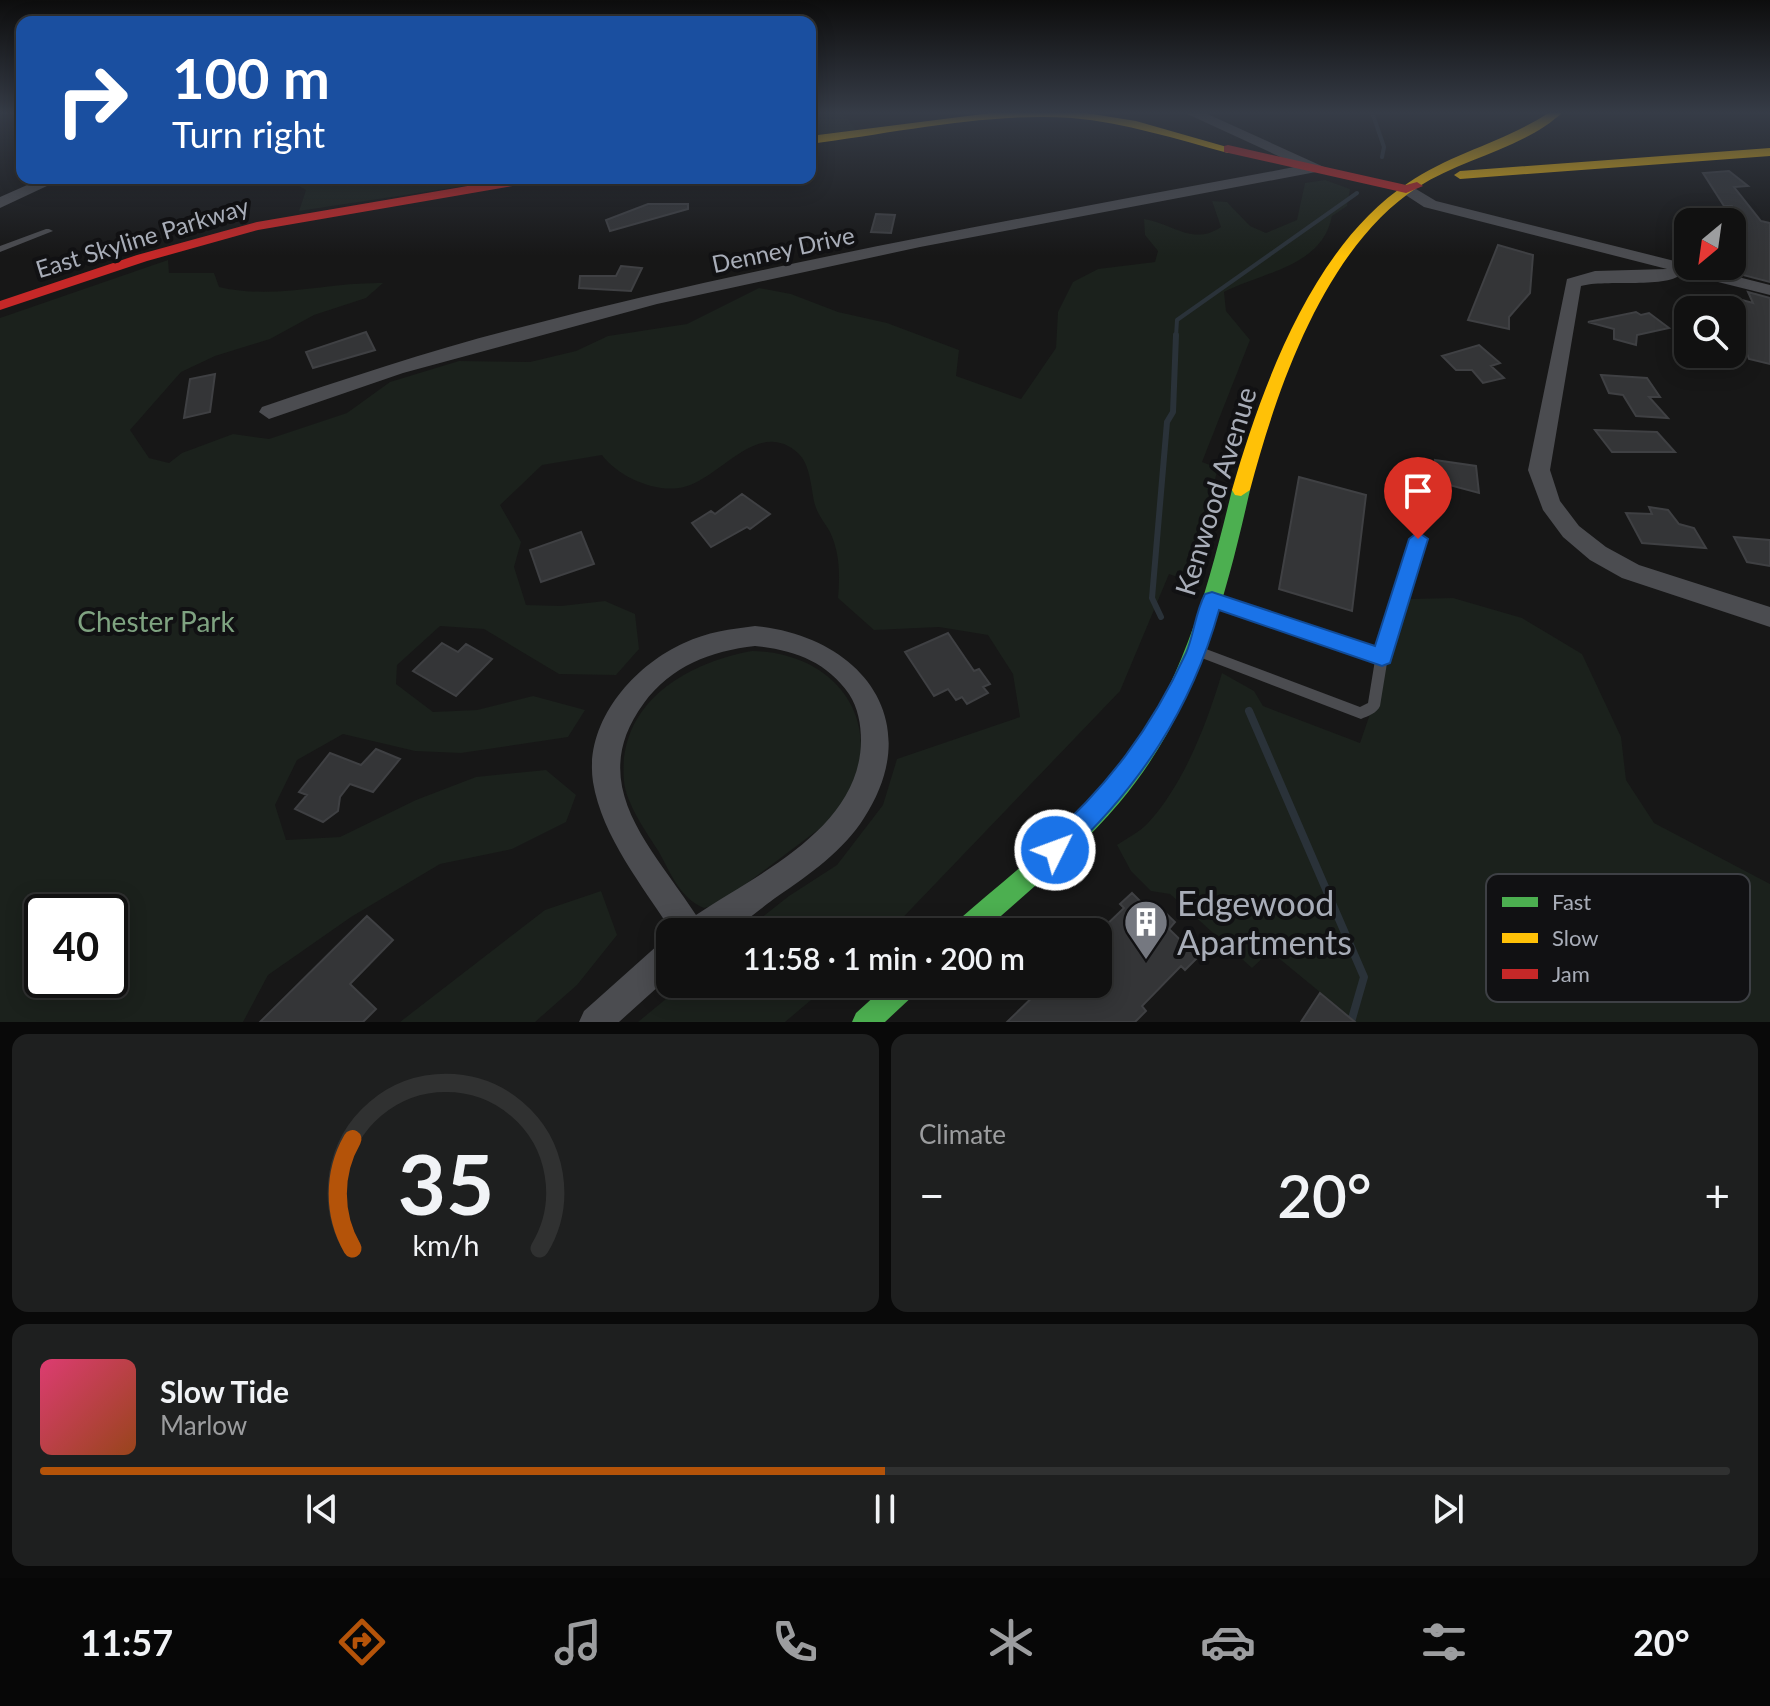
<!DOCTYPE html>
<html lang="en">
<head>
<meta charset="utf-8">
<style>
  body { margin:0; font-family:Lato,sans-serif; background:#1e1f1f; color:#f1f3f6; height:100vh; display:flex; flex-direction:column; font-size:30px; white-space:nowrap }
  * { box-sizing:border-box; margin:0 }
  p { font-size:26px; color:#9c9d9f }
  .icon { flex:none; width:44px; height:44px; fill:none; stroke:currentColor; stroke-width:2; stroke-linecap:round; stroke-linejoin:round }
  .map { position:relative; height:1022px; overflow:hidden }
  .side { display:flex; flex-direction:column; gap:12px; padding:12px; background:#090909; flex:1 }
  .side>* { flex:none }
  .top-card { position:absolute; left:16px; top:16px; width:800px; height:168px; border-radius:16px; box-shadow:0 4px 20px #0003,0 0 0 2px #303131; background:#1a4fa0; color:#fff; overflow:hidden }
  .needle { width:52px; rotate:209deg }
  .buttons { position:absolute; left:1674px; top:208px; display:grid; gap:16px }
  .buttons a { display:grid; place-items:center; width:72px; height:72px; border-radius:16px; background:#111; box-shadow:0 4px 20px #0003,0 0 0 2px #303131; font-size:40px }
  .speed { position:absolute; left:24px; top:894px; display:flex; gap:16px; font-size:40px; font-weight:700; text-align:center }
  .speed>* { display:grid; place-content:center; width:104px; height:104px; border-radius:50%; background:#111; box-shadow:0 4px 20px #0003,0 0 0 2px #303131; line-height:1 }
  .speed .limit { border:4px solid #111; border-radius:12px; background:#fff; color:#111 }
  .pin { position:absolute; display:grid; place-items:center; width:68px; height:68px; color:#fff; margin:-82px -34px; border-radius:50% 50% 50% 0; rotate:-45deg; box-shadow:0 0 8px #0007 }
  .pin .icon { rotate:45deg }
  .me { position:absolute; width:88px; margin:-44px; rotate:48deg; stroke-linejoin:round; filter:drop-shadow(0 0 6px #0008) }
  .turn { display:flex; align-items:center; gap:28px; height:168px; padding:0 24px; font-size:36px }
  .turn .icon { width:104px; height:104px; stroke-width:2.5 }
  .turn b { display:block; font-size:56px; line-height:68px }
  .big { font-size:60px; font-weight:600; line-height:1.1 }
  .side .tile { flex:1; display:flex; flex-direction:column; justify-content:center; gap:12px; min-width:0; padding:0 28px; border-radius:16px; background:#1e1f1f }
  .side .dial { align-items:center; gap:0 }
  .dial svg { height:208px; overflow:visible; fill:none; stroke:#303131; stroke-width:7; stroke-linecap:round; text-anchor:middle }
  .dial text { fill:#f1f3f6; stroke:none }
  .song { display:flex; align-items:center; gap:24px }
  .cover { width:96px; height:96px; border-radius:12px; background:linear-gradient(135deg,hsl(340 70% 55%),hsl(20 70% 35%)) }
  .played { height:8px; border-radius:4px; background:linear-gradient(90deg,#b45309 50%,#303131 50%) }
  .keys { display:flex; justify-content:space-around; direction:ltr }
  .heat { display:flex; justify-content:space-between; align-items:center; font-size:44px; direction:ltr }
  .side .tiles { flex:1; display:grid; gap:12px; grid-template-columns:1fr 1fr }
  .tile:last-child { grid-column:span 2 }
  .trip { position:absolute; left:656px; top:918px; width:456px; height:80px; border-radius:16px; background:#111; box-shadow:0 4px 20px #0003,0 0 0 2px #303131; font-weight:600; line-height:80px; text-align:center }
  .tabs { display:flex; height:128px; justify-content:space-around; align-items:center; background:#070707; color:#9c9d9f }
  .tabs .icon { width:56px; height:56px }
  .tabs .active { color:#b45309 }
  .tabs b { font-size:36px; color:#f1f3f6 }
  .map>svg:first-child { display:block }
</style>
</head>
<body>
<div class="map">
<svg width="1770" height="1022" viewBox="0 0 1770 1022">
  <rect width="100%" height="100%" fill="#171717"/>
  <path fill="#1b211c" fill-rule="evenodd" d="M810,112h32l14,18 -46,6z
    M285,178h232l-218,33 7,-21z
    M1325,180l25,9 -3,17 -15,10c-10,51 -69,56 -108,76l2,19 24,29 -48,122 16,6 -30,113 -19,-7 -49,117 -231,241h-146l46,-36 48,-31 46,-60 14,-46 123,-42 -7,-43 -25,-39 -49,-8 -65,3 -36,-32c2,-22 2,-45 -8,-66 -5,-9 -12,-17 -15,-27 -4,-15 -4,-40 -17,-52 -40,-36 -77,25 -114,34 -27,7 -66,-10 -82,-32l-60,10 -42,40 21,37 -7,25 12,38 35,1 44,-5 30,13 4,35 -23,26 -57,-1 -75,-45 -44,-3 -43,39 -1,19 37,28 44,-2 56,-14 52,14 -17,27 -107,16 -46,-2 -72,-17 -46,26 -22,45 11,35 54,-3 76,-37 60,-23 70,-7 30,25 -10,27 -54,27 -72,15 -89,53 -83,58 -25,47h-243v-704l168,-58 1,13h45l5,14c55,13 108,-5 164,-4l-17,15 -52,17 -44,24 -55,17 -34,16 -51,58 19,28 20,5 13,-10 51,-19 36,5 78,-26 43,-31 69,-21 71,1 46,-11 32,-15 79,-12 72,-36 32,6 47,18 49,11 72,27 -3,26 65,23 35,-51 2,-36 15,-30 25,-13 57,-7 3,-11 -13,-16 -1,-16c30,5 49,27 77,8l-9,-26 15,1 23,24 16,7 31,-13 8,-37zM110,912v68h-68v-68z
    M1453,598l69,20 60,36 39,83 5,43 28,43 116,61v138h-424l3,-6 -79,-65 -18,17 -82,-74 -19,-3 -20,-20 -14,-26c10,-7 23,-13 31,-22 36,-39 59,-100 74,-150l32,18 9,15 97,37 32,-93 -8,-35 27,-16z
    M752,651c100,2 145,96 75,172l-109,82 -14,3c-24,-10 -33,-34 -45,-56 -12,-19 -33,-48 -35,-71 -7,-78 62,-118 128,-130z
    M601,891l16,44 -40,50 -42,37h-135l145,-112z
    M684,984h146l-45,38h-147z"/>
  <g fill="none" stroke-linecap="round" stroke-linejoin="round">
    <path stroke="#2a3239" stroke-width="4" d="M1372,112l12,35 -2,10
      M1176,337l1,-17 180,-127"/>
    <path stroke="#2a3239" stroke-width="6" d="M1161,617l-9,-19 15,-176 6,-10 3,-77"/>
    <path stroke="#2a3239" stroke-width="8" d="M1249,711l115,266 -13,45"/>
  </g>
  <path fill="#343537" stroke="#3f4043" stroke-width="2" d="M1729,171l19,15 -14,1 27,34 9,2v59l-31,-8 -7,-13h12l-12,-55h-8l-21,-33z
    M648,204h40v5l-78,22 -4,-11z
    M876,214l19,1 -4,18 -20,-1z
    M1498,245l35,10 -3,38 -21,24v12l-41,-9z
    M621,266l21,2 -11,23 -52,-3 1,-12h36z
    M1748,292l22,6v66l-21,-5 -13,-35 -1,-26 18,5z
    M1636,312l5,3 8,-2 20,15 -32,7 -1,10 -22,-6v-10l-26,-7z
    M366,332l9,18 -62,18 -7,-16z
    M1479,345l21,18 -9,3 13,12 -21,5 -11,-13h-16l-14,-14z
    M215,374l-5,38 -26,6 6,-39z
    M1601,375l46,3 13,19h-11l19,21 -32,-2 -13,-21 -14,-2z
    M1595,430l62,2 18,20h-63z
    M1435,460l41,6 3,27 -41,-11z
    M1299,477l67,18 -14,116 -73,-22z
    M742,494l28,20 -20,15 -3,-2 -36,20 -19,-24 19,-12 4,3z
    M1649,507l19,3 11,14 15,4 12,20 -64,-5 -16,-30 26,1z
    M581,532l13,32 -53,18 -11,-32z
    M1734,537l36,3v26l-23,-4z
    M948,633l26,38 5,-2 11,15 -7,3 5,6 -21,11 -5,-7 -6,3 -8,-11 -14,7 -29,-44z
    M442,643l16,9 8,-8 26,15 -36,37 -43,-25z
    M376,749l24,10 -27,33 -23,-8 -10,13 -2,14 -15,11 -28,-13 12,-14 -8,-3 31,-39 31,12z
    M1132,893l18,18 6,-7 19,18 -6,7 29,28 -13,13 -4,-4 -39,40 4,5 -11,11h-128l39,-38h52v-51l26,-25 -4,-4z
    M367,916l26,24 -43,44 26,25 -13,13h-103z
    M1320,993l35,29h-54z"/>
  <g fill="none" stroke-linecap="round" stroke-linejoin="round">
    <path fill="#4b4c50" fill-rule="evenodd" d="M46,229h3l4,2 -53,21v-6z
      M1418,535l4,1 2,3 -36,118 -8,49c-3,7 -12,10 -19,13l-167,-64 -2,-4 2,-4 4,-1 162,61 8,-4 7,-43 -164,-56 -2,-3 2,-3 4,-2 163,54 34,-111 2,-3z"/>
    <path fill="#4b4c50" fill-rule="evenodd" d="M1183,112h20l121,55 -8,5 -396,75 -263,57 -254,69 -134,46 -10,-7 3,-5c86,-29 172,-58 260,-80 257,-67 518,-112 778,-161z
      M43,178h21l-64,30v-11z
      M1401,186h10l25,15 334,84v10l-88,-22c-11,16 -78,6 -101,13l-31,184 10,31 19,25 27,21 33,18 131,42v20l-148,-49 -32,-18 -27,-23 -20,-27 -15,-40 39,-191 28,-8 72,-2 -243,-62 -23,-15z
      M755,626c104,10 173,93 109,192 -20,32 -55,57 -86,78 -15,10 -39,33 -57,36 -15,3 -33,0 -49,0 -29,-46 -70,-95 -79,-150 -9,-60 40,-116 91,-139 23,-11 47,-14 71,-17zM755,646c38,4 71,15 94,48 9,14 12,30 12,47 -1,87 -102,132 -165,174 -45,-69 -112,-131 -52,-212 27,-37 67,-52 111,-57z
      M670,940v36l-51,46h-40l5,-11 75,-67z"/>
    <path fill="#4caf50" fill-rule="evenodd" d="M1241,484l9,6c-25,111 -55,223 -130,312 -40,48 -91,88 -137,130h-31l3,-9c50,-44 104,-85 148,-135 75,-84 103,-192 129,-298z
      M888,984h32l-4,9 -31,29h-33l4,-9z"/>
    <path fill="#ffc107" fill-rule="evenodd" d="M999,112h81l56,9 98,28 -6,4c-52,-14 -102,-30 -156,-35 -83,-6 -178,15 -262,26v-8z
      M1550,112h13c-40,37 -100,46 -145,75 -93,60 -141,201 -168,303l-9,6 -6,-1 -3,-5c30,-104 81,-245 176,-307 44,-30 97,-41 142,-71z
      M1770,148v8l-310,23 -6,-4 6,-4z"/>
    <path fill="#c62828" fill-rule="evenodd" d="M1228,145l178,40 11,-3 6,4 -17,7 -182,-41v-6z
      M514,178h28l-6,4 -278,48 -111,31 -147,49v-9l137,-46 120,-33z"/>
  </g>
  <linearGradient id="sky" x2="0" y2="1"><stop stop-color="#0d0d0d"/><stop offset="0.44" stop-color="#363c47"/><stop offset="1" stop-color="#363c47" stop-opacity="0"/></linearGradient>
  <rect width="1770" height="256" fill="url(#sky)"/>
  <path fill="#1a73e8" stroke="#114b97" stroke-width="2" d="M1418,532l10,7 -38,124 -8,3 -163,-56c-28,100 -80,178 -156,248l-8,3 -9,-3 -3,-8 3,-9c62,-55 105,-112 140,-188 8,-18 9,-40 19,-59l7,-2 163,54 34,-107z"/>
  <defs>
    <g id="building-pin" transform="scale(2.3)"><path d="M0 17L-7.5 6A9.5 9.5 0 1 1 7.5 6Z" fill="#757880" stroke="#111113"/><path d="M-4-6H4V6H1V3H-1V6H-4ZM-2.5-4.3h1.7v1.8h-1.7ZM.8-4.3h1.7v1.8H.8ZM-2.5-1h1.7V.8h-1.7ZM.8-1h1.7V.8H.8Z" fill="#fff"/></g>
  </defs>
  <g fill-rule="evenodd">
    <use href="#building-pin" x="1146" y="922"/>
  </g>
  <g text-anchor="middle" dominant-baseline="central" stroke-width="8" stroke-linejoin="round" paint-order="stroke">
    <g font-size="24" fill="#a8adb8" stroke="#111113">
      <text transform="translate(142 237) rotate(-17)">East Skyline Parkway</text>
      <text transform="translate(783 249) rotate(-12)">Denney Drive</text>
    </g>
    <g font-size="28" fill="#a8adb8" stroke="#111113">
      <text transform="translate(1215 491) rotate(-73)">Kenwood Avenue</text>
    </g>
    <g font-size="28" fill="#7fa381" stroke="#111113">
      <text x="156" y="621">Chester Park</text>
    </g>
    <g font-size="34" fill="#a8adb8" stroke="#111113" text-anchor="start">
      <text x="1177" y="902">Edgewood<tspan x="1177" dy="39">Apartments</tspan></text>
    </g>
  </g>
  <rect x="1486" y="874" width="264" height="128" rx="12" fill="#111113" stroke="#3e4045" stroke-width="2"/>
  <rect x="1502" y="897" width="36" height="10" fill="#4caf50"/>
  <rect x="1502" y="933" width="36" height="10" fill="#ffc107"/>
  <rect x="1502" y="969" width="36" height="10" fill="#c62828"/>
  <g font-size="22" fill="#a8adb8">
    <text x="1552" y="910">Fast</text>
    <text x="1552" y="946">Slow</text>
    <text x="1552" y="982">Jam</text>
  </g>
</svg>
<div class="buttons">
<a><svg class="needle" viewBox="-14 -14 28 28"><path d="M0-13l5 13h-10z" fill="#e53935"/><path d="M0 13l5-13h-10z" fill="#9c9d9f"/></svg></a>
<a><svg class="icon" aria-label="search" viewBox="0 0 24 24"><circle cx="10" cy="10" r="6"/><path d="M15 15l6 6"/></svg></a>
</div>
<div class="speed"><div class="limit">40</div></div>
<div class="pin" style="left:1418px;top:539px;background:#d93025"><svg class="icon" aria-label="arrive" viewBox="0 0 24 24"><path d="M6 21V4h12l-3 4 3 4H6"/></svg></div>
<svg class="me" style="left:1055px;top:850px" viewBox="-20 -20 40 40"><circle r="17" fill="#1a73e8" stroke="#fff" stroke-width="3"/><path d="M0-11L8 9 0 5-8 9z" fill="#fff"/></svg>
<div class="trip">11:58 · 1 min · 200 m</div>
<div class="top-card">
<div class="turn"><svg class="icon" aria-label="right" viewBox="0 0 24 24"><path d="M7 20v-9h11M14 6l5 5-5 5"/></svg><div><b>100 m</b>Turn right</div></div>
</div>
</div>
<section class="side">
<div class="tiles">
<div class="tile dial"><svg viewBox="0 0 100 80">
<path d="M14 69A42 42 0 1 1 86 69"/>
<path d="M14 69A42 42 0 0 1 14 27" stroke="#b45309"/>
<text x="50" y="56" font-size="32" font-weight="700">35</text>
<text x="50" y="72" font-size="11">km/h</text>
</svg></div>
<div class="tile"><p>Climate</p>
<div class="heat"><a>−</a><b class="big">20°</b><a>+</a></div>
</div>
<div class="tile">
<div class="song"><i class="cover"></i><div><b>Slow Tide</b><p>Marlow</p></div></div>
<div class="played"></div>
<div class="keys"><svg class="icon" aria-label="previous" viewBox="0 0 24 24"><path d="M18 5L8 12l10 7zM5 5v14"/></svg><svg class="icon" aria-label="pause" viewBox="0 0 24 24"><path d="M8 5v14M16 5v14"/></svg><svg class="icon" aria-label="next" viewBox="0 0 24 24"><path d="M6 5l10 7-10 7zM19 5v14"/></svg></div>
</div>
</div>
</section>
<nav class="tabs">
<b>11:57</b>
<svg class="icon active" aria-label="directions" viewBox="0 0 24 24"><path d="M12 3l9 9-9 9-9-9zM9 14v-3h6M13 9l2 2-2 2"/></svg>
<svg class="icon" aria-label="music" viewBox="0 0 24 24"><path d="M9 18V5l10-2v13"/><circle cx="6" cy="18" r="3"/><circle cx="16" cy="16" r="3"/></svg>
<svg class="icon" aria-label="phone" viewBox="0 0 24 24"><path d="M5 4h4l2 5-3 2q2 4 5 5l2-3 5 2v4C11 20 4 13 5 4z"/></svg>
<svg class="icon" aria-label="climate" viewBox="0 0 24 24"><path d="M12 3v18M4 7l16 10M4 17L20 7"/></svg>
<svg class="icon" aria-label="car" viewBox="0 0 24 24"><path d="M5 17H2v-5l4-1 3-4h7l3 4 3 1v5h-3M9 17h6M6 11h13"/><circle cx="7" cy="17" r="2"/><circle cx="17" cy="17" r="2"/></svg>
<svg class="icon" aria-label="filters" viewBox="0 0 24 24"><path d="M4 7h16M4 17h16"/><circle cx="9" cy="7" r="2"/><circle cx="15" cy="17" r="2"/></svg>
<b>20°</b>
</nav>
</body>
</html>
